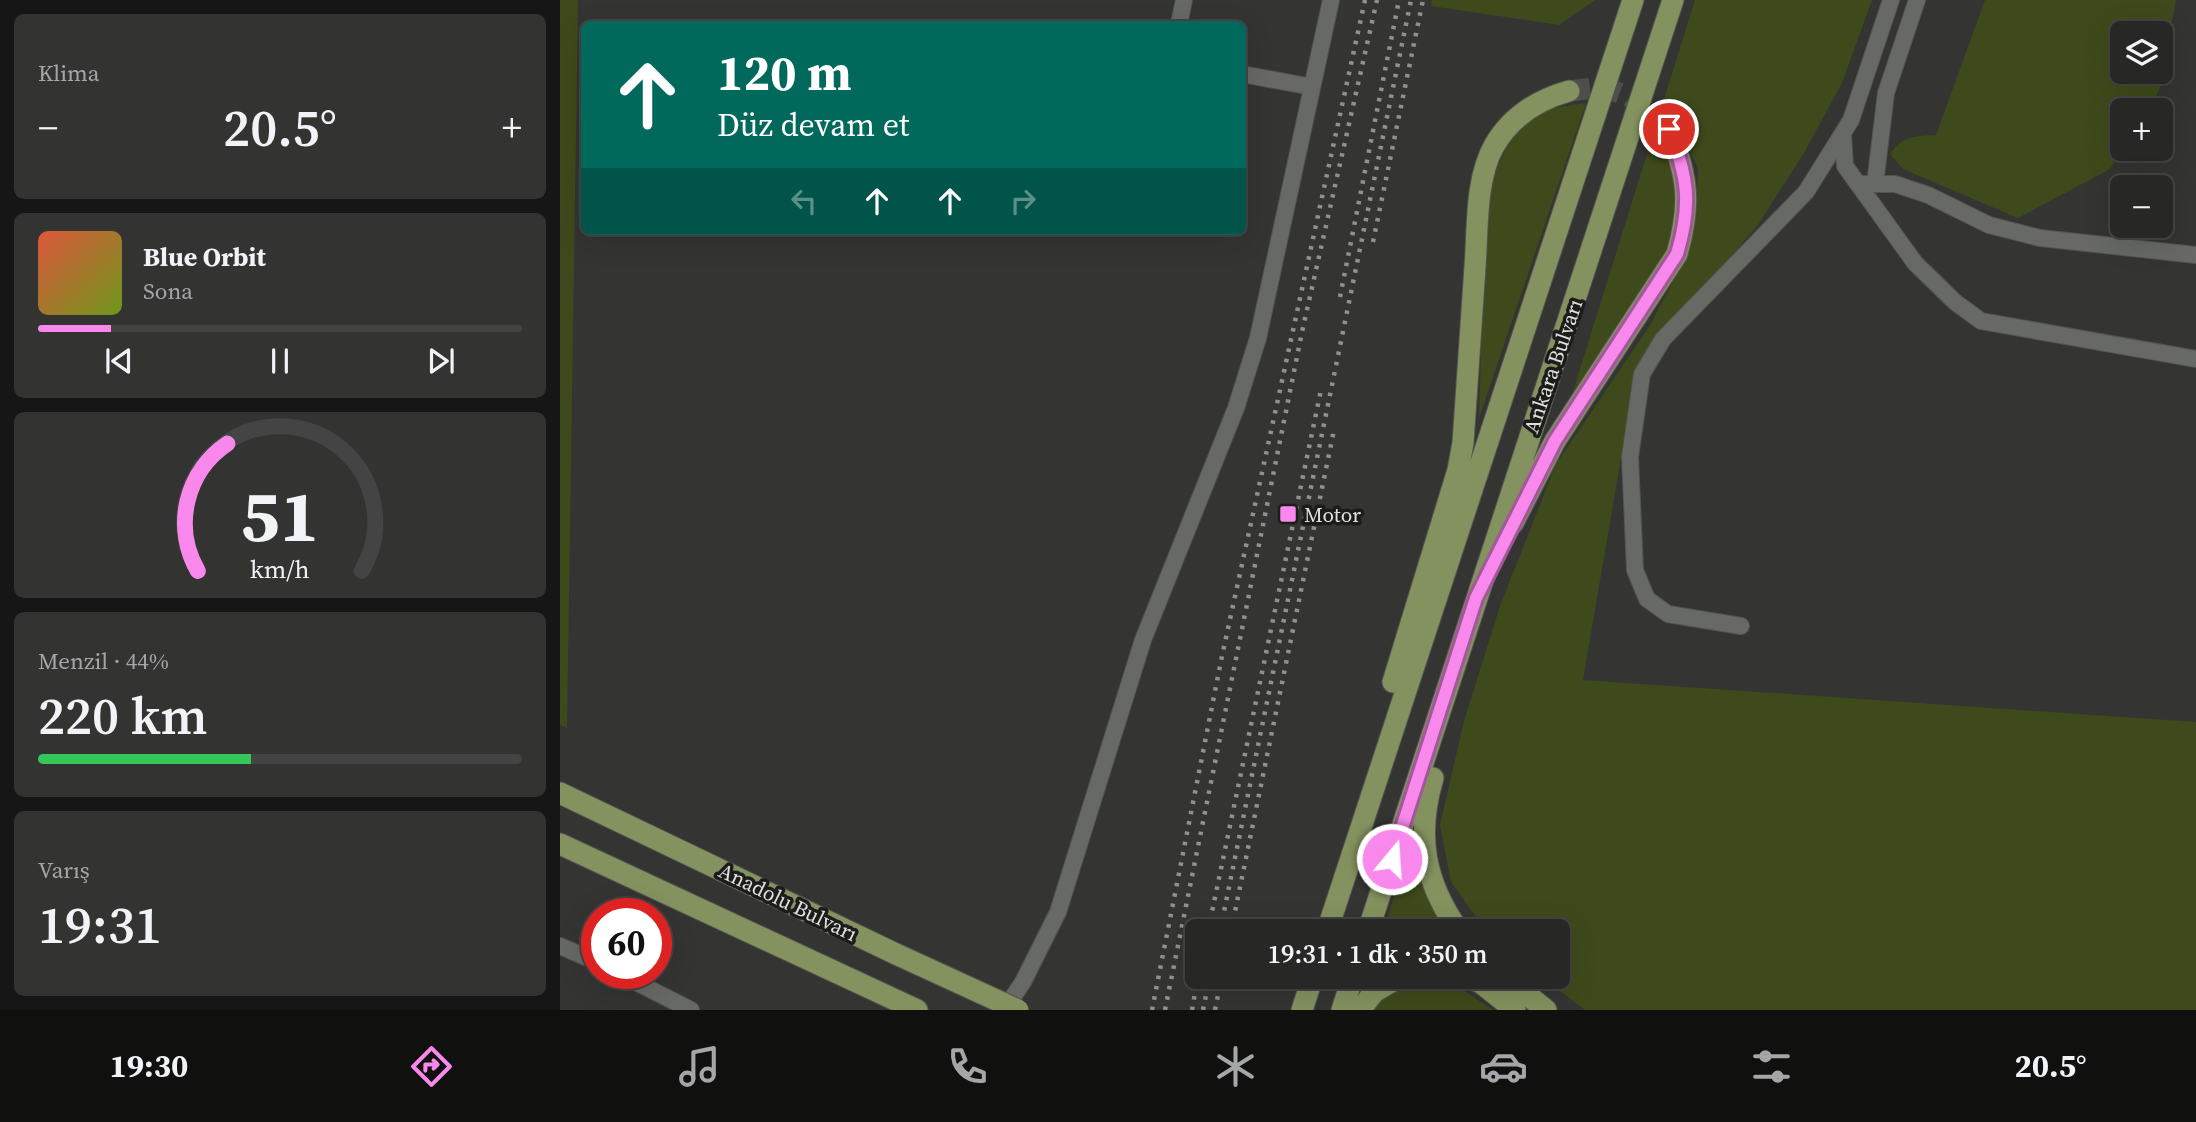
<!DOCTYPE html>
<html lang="tr">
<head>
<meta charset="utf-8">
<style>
  body { margin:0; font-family:"Source Serif 4",serif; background:#333432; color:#f1f3f6; height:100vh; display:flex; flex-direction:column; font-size:26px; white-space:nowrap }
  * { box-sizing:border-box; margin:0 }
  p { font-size:23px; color:#a4a6a7 }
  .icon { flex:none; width:38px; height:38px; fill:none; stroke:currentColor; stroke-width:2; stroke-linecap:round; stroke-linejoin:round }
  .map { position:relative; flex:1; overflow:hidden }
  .side { display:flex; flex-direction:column; gap:14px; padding:14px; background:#151615; width:560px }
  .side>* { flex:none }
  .banner { position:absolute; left:21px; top:21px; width:665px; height:214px; border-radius:10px; box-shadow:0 7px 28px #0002,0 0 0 2px #434443; background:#00695c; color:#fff; overflow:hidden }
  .buttons { position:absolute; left:1550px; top:21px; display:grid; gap:14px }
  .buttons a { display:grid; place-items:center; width:63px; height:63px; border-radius:10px; background:#272826; box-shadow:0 7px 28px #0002,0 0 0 2px #434443; font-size:35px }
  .speed { position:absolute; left:21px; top:898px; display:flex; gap:14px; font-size:35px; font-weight:700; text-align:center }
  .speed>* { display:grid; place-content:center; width:91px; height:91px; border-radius:50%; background:#272826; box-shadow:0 7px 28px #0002,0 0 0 2px #434443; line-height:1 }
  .speed .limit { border:10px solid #d22; background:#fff; color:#111 }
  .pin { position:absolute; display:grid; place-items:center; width:60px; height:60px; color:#fff; margin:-30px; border:4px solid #fff; border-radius:50%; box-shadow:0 2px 7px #0007 }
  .me { position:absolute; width:77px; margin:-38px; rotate:18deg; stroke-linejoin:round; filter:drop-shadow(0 0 5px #0008) }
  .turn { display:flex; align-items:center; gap:24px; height:147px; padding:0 21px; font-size:32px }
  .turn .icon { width:91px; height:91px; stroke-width:2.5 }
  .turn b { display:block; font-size:49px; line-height:60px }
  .lanes { display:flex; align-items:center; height:66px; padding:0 21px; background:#0003; justify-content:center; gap:35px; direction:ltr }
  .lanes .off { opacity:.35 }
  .big { font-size:52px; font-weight:600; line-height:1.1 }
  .side .widget { flex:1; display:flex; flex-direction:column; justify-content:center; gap:10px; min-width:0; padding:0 24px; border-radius:10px; background:#333432 }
  .side .dial { align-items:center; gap:0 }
  .dial svg { height:182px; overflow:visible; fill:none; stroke:#434443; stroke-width:7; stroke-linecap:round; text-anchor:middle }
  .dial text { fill:#f1f3f6; stroke:none }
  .song { display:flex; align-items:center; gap:21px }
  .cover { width:84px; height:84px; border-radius:10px; background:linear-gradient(135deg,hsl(10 70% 55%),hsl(80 70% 35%)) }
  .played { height:7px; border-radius:4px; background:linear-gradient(90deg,#f888eb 15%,#434443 15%) }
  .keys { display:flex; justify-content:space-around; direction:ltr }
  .heat { display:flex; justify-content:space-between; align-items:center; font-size:38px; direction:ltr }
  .charge { height:10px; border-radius:5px; background:linear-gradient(90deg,#34c759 44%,#434443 0) }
  .trip { position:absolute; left:625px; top:919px; width:385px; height:70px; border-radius:10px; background:#272826; box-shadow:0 7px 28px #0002,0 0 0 2px #434443; font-weight:600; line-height:70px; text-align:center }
  .menu { display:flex; height:112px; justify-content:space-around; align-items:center; background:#10100f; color:#a4a6a7 }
  .menu .icon { width:49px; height:49px }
  .menu .selected { color:#f888eb }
  .menu b { font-size:32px; color:#f1f3f6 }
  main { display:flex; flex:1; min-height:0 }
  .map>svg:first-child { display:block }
</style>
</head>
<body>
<main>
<section class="side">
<div class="widget"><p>Klima</p>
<div class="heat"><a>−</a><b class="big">20.5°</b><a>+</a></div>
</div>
<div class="widget">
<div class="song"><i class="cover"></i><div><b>Blue Orbit</b><p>Sona</p></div></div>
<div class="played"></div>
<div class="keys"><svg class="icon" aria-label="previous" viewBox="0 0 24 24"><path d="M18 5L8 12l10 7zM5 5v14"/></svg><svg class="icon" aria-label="pause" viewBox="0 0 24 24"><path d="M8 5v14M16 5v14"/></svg><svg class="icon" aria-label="next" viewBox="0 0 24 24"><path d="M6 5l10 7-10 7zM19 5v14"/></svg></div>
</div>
<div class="widget dial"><svg viewBox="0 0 100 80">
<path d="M14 69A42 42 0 1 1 86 69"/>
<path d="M14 69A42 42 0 0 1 27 13" stroke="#f888eb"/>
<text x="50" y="56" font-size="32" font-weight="700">51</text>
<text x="50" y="72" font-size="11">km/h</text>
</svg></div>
<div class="widget"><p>Menzil · 44%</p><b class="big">220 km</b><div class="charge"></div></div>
<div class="widget"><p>Varış</p><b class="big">19:31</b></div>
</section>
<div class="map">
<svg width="1636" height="1010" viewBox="0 0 1636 1010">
  <rect width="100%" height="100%" fill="#343532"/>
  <path fill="#3e4a1b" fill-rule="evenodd" d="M0,0h18l-11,728 -7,-3z
    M872,0h163l-36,25 -128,-19z
    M1135,0h177l-30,83 -37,68 -45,71 -124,148 -53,310 613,42v288h-611l-43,-33 16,-1v-45h-72l-35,-49 -11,-57 24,-104 36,-115 56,-142 93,-137 39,-74 8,-43 2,-41 -21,-49 -14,17 14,52 -1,37 -14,34 -92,141z
    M1425,0h191l-17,91 -12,19h-24v39l-13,20 -92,49 -115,-49 -13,-15c12,-18 26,-18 46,-19zM1601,33v39h-38v-39z
    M1026,103l-107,315 4,-138 8,-98 19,-42 17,-21 13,-9z
    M852,842l13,48 22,41h-64z
    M878,980l19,6 36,24h-122c18,-19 40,-28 67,-30z"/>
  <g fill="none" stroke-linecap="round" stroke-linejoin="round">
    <path stroke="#4e4f4c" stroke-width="21" stroke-dasharray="21 10" stroke-linecap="butt" d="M1009,91l34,-4 27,10 39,32"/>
    <g stroke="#535351" stroke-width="18">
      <path id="street" d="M619,24l5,-24
        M682,74l70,13
        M1283,135l2,31 70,97 40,39 26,19 215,38
        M1299,184h36l33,11 61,30 51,13 156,17
        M1315,184l11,-91 31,-93
        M1181,626l-73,-12 -21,-15 -12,-29 -5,-113 12,-83 21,-35 143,-147 45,-72 40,-120
        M0,946l37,16
        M58,973l73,37
        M444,1010l19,-28 35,-70 85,-272 93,-232 22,-70 73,-338"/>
    </g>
    <g stroke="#535351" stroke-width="23">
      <path id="primary" d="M953,523l42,-82 122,-187c14,-50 11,-77 -8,-125
        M833,682l65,-212 5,-27c4,-59 8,-117 12,-176 3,-38 0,-87 19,-121 17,-30 43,-46 75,-55
        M873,778c-17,57 -9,104 26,153
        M0,793l336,161
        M0,844l357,166
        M767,931l306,-931
        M808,931l305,-931
        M906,976l15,7 34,27
        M944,976l42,34
        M742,1010l11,-34
        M782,1010l11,-34
        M800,1010l14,-18 27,-16"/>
    </g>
    <use href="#street" stroke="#676965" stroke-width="16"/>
    <use href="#primary" stroke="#84925f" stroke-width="21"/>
    <path stroke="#90918e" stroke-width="4.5" stroke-dasharray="3.5 7" stroke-linecap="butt" d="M813,242l50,-242
      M780,297l59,-297
      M648,931l113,-541
      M660,931l191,-931
      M671,931l103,-501
      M592,1010l70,-354 143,-656
      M605,1010l137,-678 75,-332
      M632,1010l6,-34
      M643,1010l7,-34
      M655,1010l7,-34"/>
    <g stroke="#535351" stroke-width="23" stroke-linecap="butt">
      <path id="primary-bridge" d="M336,954l122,56"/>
    </g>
    <use href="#primary-bridge" stroke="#84925f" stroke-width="21"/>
  </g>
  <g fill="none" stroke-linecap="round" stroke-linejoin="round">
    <g stroke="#a15899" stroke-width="18">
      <path id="route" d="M832,859l84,-261 79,-157 122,-187c15,-50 11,-77 -8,-125"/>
    </g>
    <use href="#route" stroke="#f888eb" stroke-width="12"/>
  </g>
  <rect fill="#f888eb" stroke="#1c1c1b" stroke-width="2.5" x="719" y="505" width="18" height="18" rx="3.5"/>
  <g text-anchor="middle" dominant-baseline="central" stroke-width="7" stroke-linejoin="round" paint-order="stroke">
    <g font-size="21" fill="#dfe0de" stroke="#1c1c1b">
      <text transform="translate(993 366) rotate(-71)">Ankara Bulvarı</text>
      <text transform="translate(228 902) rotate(26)">Anadolu Bulvarı</text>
    </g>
    <g font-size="21" fill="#dfe0de" stroke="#1c1c1b" text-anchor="start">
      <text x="744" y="514">Motor</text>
    </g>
  </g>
</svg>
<div class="buttons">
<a><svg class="icon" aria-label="layers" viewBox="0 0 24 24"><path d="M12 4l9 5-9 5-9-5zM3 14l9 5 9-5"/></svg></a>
<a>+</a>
<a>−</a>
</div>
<div class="speed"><div class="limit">60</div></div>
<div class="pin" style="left:1109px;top:129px;background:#d93025"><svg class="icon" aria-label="arrive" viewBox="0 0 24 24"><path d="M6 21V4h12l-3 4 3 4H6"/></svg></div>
<svg class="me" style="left:832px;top:859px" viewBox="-20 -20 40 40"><circle r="17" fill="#f888eb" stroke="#fff" stroke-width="3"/><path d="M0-11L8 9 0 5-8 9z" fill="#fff"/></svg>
<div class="trip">19:31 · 1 dk · 350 m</div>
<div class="banner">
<div class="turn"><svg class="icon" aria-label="ahead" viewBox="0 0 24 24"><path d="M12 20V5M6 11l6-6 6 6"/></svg><div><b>120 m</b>Düz devam et</div></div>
<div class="lanes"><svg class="icon off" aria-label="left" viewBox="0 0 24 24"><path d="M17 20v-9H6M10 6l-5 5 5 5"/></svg><svg class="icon" aria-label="ahead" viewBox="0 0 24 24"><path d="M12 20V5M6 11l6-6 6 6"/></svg><svg class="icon" aria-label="ahead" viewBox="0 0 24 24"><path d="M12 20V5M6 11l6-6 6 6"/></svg><svg class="icon off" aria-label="right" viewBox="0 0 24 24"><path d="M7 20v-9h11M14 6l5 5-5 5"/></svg></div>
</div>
</div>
</main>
<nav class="menu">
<b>19:30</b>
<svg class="icon selected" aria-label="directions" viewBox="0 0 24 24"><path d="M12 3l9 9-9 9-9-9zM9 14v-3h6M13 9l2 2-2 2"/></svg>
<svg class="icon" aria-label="music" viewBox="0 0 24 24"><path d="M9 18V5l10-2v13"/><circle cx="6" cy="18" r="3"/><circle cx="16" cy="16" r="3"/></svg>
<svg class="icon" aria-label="phone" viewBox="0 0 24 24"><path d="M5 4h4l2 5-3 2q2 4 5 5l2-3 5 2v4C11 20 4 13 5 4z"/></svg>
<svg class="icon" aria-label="climate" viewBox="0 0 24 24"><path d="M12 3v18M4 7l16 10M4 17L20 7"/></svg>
<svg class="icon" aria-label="car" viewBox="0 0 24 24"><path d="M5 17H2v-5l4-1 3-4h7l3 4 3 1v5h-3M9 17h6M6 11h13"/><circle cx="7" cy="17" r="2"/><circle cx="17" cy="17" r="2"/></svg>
<svg class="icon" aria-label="filters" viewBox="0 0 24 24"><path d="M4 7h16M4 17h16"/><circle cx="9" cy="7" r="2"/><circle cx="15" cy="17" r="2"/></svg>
<b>20.5°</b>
</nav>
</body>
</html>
